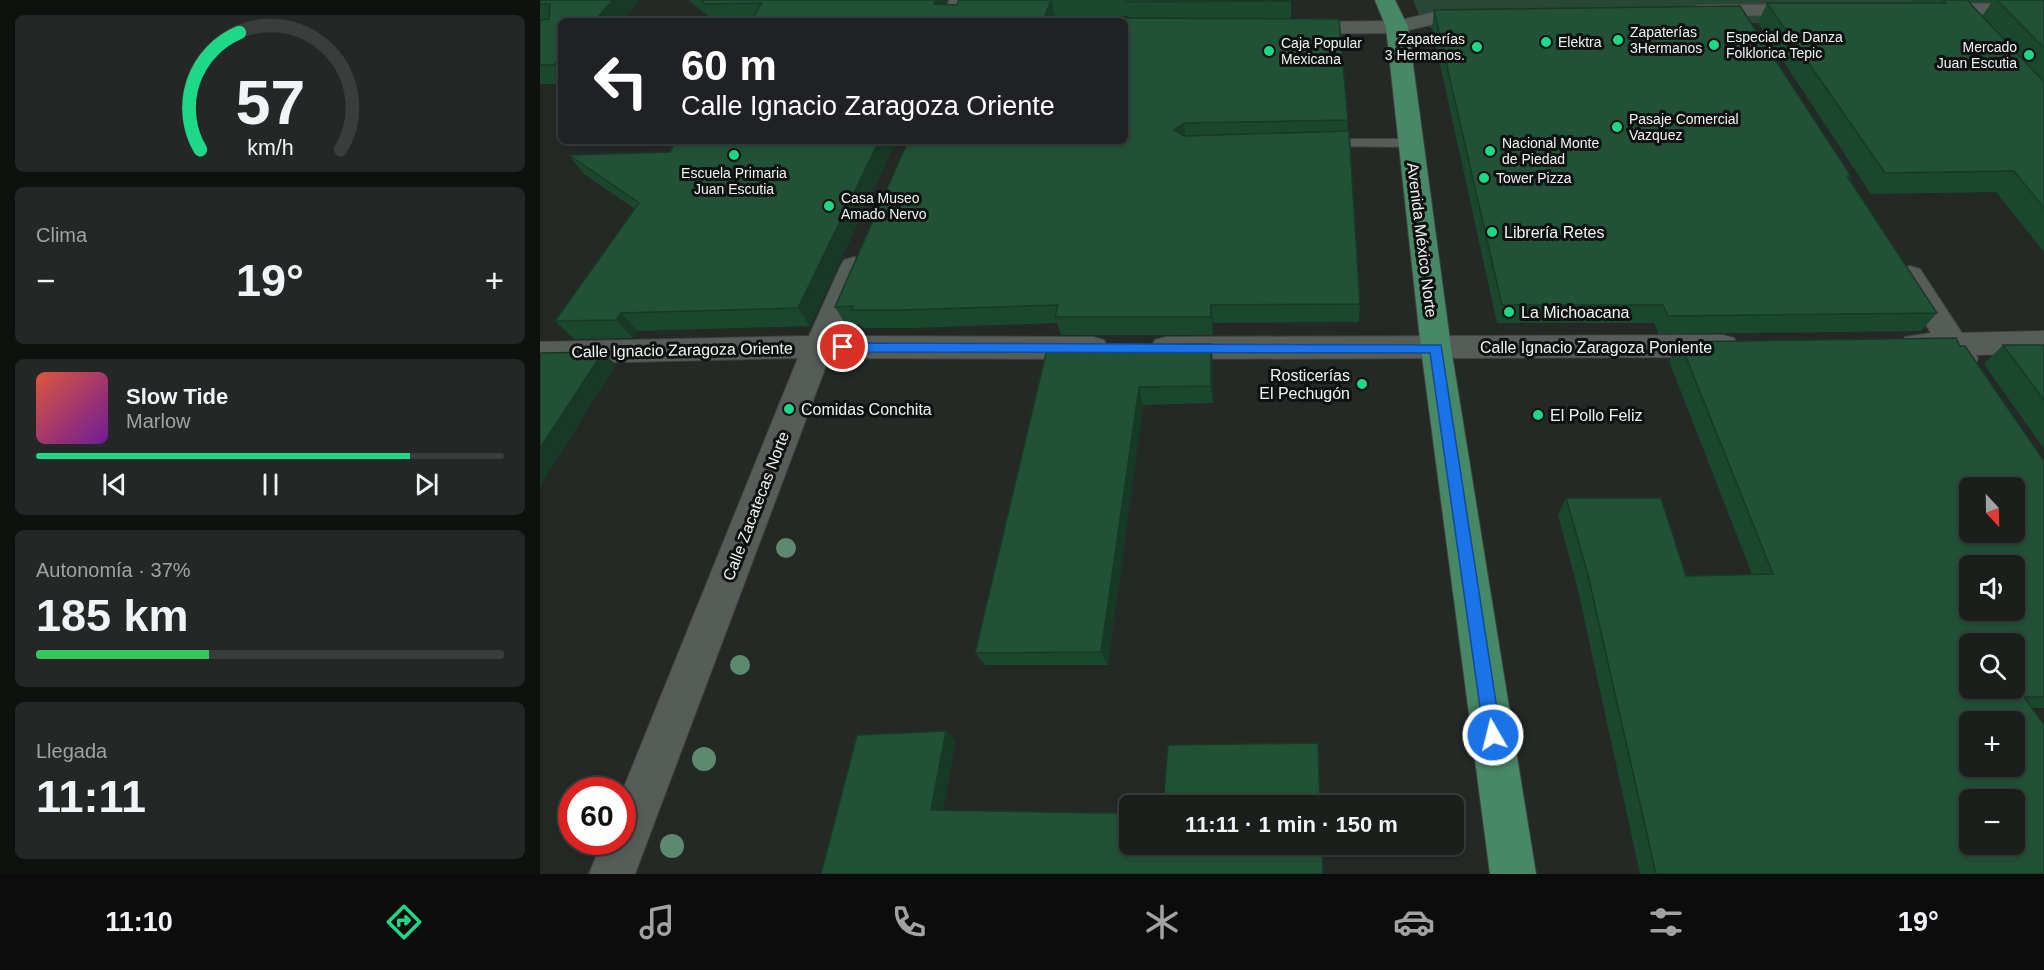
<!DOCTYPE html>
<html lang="es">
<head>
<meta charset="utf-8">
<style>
  body { margin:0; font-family:Arial,sans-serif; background:#242725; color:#f1f3f6; height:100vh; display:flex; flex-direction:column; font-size:22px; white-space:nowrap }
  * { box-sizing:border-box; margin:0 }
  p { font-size:20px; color:#a0a2a3 }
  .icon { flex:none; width:33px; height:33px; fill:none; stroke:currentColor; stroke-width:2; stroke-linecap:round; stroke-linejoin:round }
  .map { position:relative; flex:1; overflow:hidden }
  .panel { display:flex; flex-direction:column; gap:15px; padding:15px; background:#0f110f; width:540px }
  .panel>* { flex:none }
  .top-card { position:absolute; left:18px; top:18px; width:570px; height:126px; border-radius:9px; box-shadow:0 3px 9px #0003,0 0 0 2px #393d3b; background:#202124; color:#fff; overflow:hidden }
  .needle { width:39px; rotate:158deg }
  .controls { position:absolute; left:1419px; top:477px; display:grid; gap:12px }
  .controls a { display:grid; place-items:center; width:66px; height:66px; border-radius:9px; background:#1b1f1c; box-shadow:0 3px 9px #0003,0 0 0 2px #393d3b; font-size:30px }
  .speed { position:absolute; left:18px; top:777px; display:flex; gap:12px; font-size:30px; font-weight:700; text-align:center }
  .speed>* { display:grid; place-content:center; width:78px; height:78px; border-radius:50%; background:#1b1f1c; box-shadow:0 3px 9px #0003,0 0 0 2px #393d3b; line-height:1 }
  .speed .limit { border:9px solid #d22; background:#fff; color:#111 }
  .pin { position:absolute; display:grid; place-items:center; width:51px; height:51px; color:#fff; margin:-26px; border:3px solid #fff; border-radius:50%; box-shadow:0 2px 6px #0007 }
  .me { position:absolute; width:66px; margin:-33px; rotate:352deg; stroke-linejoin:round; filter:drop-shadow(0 0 4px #0008) }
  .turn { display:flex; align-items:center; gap:21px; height:126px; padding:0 24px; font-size:27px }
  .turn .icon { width:78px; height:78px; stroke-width:2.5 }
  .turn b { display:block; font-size:42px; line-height:51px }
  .big { font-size:45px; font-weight:700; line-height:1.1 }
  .panel .card { flex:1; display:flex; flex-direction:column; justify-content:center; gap:9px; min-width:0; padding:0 21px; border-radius:9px; background:#242725 }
  .panel .dial { align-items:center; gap:0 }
  .dial svg { height:156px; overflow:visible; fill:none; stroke:#393d3b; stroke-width:7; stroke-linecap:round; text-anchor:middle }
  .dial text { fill:#f1f3f6; stroke:none }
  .song { display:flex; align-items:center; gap:18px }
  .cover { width:72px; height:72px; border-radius:9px; background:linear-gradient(135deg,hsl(10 70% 55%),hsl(280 70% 35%)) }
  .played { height:6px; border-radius:3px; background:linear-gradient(90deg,#1fd887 80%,#393d3b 80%) }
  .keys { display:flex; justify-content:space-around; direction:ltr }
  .heat { display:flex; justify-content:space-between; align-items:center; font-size:33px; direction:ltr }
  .charge { height:9px; border-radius:4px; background:linear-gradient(90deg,#34c759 37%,#393d3b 0) }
  .trip { position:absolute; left:579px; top:795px; width:345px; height:60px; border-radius:9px; background:#1b1f1c; box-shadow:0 3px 9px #0003,0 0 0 2px #393d3b; font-weight:700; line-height:60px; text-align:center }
  .tabs { display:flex; height:96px; justify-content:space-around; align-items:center; background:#0b0c0b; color:#a0a2a3 }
  .tabs .icon { width:42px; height:42px }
  .tabs .active { color:#1fd887 }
  .tabs b { font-size:27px; color:#f1f3f6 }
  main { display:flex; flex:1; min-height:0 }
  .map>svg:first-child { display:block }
</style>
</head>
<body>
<main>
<section class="panel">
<div class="card dial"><svg viewBox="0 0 100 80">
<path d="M14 69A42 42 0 1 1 86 69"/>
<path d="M14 69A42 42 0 0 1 34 9" stroke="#1fd887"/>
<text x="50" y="56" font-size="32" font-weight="700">57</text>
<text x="50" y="72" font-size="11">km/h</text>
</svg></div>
<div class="card"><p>Clima</p>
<div class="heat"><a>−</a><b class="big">19°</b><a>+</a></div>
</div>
<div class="card">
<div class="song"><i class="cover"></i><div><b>Slow Tide</b><p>Marlow</p></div></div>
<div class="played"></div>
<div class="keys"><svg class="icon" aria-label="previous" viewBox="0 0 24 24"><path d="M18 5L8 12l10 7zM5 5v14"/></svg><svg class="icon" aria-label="pause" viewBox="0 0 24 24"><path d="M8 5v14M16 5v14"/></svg><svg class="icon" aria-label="next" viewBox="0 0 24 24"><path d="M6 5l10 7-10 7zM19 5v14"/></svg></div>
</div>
<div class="card"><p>Autonomía · 37%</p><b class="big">185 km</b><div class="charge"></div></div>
<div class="card"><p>Llegada</p><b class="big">11:11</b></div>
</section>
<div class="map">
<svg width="1504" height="874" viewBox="0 0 1504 874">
  <rect width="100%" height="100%" fill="#242926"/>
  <path fill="#294735" d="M873,0h631v23h-310l-302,5 -9,-4z"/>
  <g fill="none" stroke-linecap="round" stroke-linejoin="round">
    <g stroke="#3f4441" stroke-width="2">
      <path id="lane" d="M785,139h84l7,4 -7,4 -89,-1 -2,-3 2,-3z"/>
    </g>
    <g stroke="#3f4441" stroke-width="2">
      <path id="street" d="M409,0h20l-7,21h-20z
        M1389,3l115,1v12l-122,-3 -3,-4 3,-4z
        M1269,4l7,2 3,4 -3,4 -118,3 -7,-2 -3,-4 3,-4 7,-2z
        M939,10l7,2 3,4 -3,4 -48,3 -41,10 -102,1 -7,-2 -4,-4 4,-4 7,-2 102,-1 41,-10z
        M314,257l10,3 4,7 -29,69 254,1 11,3 4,8 -4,8 -11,3 -264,-1 -194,516h-46l13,-32h20v-50l176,-434 -258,6v-22l269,-6 31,-69 4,-7z
        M1370,266l10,3 42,64 82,-2v22l-68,2 2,4 -4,8 -11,4 -11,-4 -7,-11h-29l-11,-3 -4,-8 4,-8 26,-4 -35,-57 4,-7z
        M1183,335l11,3 4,8 -4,8 -11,3 -557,2 -11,-3 -4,-8 4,-8 11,-3z"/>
    </g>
    <g stroke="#3f4441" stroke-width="2">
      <path id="primary" d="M835,0h20l13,27 43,321 85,526h-46l-69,-526 -35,-321z"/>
    </g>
    <use href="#lane" fill="#565c58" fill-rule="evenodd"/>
    <use href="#street" fill="#565c58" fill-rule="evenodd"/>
    <use href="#primary" fill="#478866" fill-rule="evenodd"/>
  </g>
  <g fill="#5d896f">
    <circle cx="246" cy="548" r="10"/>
    <circle cx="200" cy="665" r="10"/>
    <circle cx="164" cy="759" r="12"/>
    <circle cx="132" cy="846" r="12"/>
  </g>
  <path fill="#1c472f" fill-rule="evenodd" d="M0,0h100l-18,21h-61v63h-21z
    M148,0h259l-1,4 11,1 2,-5h332v19l57,101 -1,11 13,173 -1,18 -146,1v12h-152l-4,-12 -144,5h-51l-2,-4 -14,1 -11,-18 290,-166 3,-125 -73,1 -1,4h-339z
    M1373,0h131v252l-48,-60 -125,2 -113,-171 9,-20h171l1,-1h-25zM1429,2h23l-10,14z
    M894,10l417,166 -2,3 88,134 -16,18 -262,3 -5,-11h-157l-65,-295z
    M356,141l-86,185 -172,5 -5,7 -59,1 -19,-18 80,-112 -51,-35 -15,-19 101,-3z
    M1140,342l364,119v247h-12l12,166h-404l-62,-284 -20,-75 8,-17 120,78 66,-2 -83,-213z
    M508,345l165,17v41l-70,2 -35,260h-123l-10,-12z
    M1463,345h41v104l-60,-85z"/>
  <path fill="#173926" d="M73,0h27l-18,21h-28z
    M395,0h12l-6,21 -7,-17z
    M511,0l4,17 -1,4h-11z
    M21,57v17l-7,-9z
    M644,123l2,19 -12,-12z
    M339,141h17l-86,185 -12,-18z
    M671,305l2,18v12l-2,-18z
    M81,313l17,18 -5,7 -17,-18z
    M671,344l2,18v41l-2,-17z
    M63,352l13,13 -76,122v-39z
    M599,387l4,18 -35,260 -7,-13z
    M406,731l10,9 -14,78 -11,-8z"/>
  <path fill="#215237" stroke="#173926" stroke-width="1.5" fill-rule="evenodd" d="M0,0h73l-19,21h-33v36l-7,8h-14v-45l9,-1 1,-15h-10z
    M161,0h234l-1,4 23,1 2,-5h92l-8,21h-292l11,-18 -57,1z
    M586,0h165v1l-165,1z
    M1403,0h24l77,82v126l-30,-37 -129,2 -118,-170h179z
    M1457,0h47v48z
    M1200,6l111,170h-4l90,137 -269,3 -5,-11h-161l-68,-295z
    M582,18l217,1 9,101 -164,3 -10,7 10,6 165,-5 11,173 -149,1v12h-156l3,-12 -154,5h-53l2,-4 -18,1 73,-166h217v-120h-4z
    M136,141h203l-81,167 -177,5 -5,7 -61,1 84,-118 -70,-48 101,-3z
    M1416,338l4,8h5l79,115v236h-20l20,28v149h-388l-68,-299 -22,-77h95l25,78 87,-2 -93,-232zM1430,488h44v44h-44zM1430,566h44v44h-44zM1430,644h44v44h-44zM1430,722h44v44h-44zM1430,800h44v44h-44z
    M671,344v42l-72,1 -38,265 -126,1 73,-308z
    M1463,345h41v55z
    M63,352l-63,96v-94l1,-1z
    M406,731l-15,79 163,3h36v31h192l1,30h-502l36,-139z
    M778,743l2,63h-157l5,-61z"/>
  <path fill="#1a73e8" stroke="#114b97" stroke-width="1.5" d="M303,343l598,2 60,390 -2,6 -6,2 -6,-2 -3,-6 -54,-382 -587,-1 -6,-5z"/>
  <g fill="#1fd887" stroke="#0f1110" stroke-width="2">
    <circle cx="1078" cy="40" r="6"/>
    <circle cx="1006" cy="42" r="6"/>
    <circle cx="1174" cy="45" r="6"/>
    <circle cx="937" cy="47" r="6"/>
    <circle cx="729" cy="51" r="6"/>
    <circle cx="1489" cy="55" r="6"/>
    <circle cx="1077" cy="127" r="6"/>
    <circle cx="950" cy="151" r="6"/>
    <circle cx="194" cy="155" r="6"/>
    <circle cx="944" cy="178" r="6"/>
    <circle cx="289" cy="206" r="6"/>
    <circle cx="952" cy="232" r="6"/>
    <circle cx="969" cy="312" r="6"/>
    <circle cx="822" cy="384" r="6"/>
    <circle cx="249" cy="409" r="6"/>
    <circle cx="998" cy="415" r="6"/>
  </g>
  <g text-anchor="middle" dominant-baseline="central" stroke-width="6" stroke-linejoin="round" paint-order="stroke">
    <g font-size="14" fill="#f0f4f1" stroke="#0f1110" text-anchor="start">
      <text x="1090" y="32">Zapaterías<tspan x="1090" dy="16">3Hermanos</tspan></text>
      <text x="1186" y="37">Especial de Danza<tspan x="1186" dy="16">Folklorica Tepic</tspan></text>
      <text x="925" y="39" text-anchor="end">Zapaterías<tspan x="925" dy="16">3 Hermanos.</tspan></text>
      <text x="1018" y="42">Elektra</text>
      <text x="741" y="43">Caja Popular<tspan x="741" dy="16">Mexicana</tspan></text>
      <text x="1477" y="47" text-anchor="end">Mercado<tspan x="1477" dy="16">Juan Escutia</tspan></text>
      <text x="1089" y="119">Pasaje Comercial<tspan x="1089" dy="16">Vazquez</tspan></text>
      <text x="962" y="143">Nacional Monte<tspan x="962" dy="16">de Piedad</tspan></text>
      <text x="194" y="173" text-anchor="middle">Escuela Primaria<tspan x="194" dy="16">Juan Escutia</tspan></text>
      <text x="956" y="178">Tower Pizza</text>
      <text x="301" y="198">Casa Museo<tspan x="301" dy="16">Amado Nervo</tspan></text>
    </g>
    <g font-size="16" fill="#f0f4f1" stroke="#0f1110" text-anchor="start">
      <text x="964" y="232">Librería Retes</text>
      <text x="981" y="312">La Michoacana</text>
      <text x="810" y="375" text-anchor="end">Rosticerías<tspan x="810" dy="18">El Pechugón</tspan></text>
      <text x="261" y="409">Comidas Conchita</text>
      <text x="1010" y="415">El Pollo Feliz</text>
    </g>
    <g font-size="16" fill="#f0f4f1" stroke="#0f1110">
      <text transform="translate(882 240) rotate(83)">Avenida México Norte</text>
      <text x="1056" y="347">Calle Ignacio Zaragoza Poniente</text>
      <text transform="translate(142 350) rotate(-1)">Calle Ignacio Zaragoza Oriente</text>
      <text transform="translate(216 506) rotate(-69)">Calle Zacatecas Norte</text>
    </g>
  </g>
</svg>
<div class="controls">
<a><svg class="needle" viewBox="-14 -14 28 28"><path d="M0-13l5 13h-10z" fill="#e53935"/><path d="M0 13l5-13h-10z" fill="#a0a2a3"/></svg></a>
<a><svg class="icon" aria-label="sound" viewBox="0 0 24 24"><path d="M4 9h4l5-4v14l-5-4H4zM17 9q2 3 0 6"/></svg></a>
<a><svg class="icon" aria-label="search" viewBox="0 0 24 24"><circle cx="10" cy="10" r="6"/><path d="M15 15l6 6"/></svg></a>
<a>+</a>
<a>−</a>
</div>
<div class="speed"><div class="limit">60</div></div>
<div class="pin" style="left:303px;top:347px;background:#d93025"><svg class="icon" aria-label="arrive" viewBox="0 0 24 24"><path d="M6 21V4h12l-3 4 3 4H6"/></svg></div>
<svg class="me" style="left:953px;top:735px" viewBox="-20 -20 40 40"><circle r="17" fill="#1a73e8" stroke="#fff" stroke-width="3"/><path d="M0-11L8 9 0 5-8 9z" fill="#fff"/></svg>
<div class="trip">11:11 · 1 min · 150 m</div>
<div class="top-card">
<div class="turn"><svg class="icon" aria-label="left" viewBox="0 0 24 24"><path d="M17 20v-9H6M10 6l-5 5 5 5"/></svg><div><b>60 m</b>Calle Ignacio Zaragoza Oriente</div></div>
</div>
</div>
</main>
<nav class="tabs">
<b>11:10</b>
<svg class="icon active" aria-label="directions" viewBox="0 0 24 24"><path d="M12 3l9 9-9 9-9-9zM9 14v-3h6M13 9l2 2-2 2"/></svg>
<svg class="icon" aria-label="music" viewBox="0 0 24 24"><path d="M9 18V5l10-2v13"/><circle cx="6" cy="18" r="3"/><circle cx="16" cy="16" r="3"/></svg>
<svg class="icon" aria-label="phone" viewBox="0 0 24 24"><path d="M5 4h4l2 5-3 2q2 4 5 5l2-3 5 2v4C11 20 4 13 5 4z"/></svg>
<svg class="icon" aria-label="climate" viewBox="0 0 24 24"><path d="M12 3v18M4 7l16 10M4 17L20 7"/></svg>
<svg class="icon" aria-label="car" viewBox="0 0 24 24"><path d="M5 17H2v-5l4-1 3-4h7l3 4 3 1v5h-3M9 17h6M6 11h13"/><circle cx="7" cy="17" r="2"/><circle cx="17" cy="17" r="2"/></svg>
<svg class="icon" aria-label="filters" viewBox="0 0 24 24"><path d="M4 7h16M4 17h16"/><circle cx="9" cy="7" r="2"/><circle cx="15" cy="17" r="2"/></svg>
<b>19°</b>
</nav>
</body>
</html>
